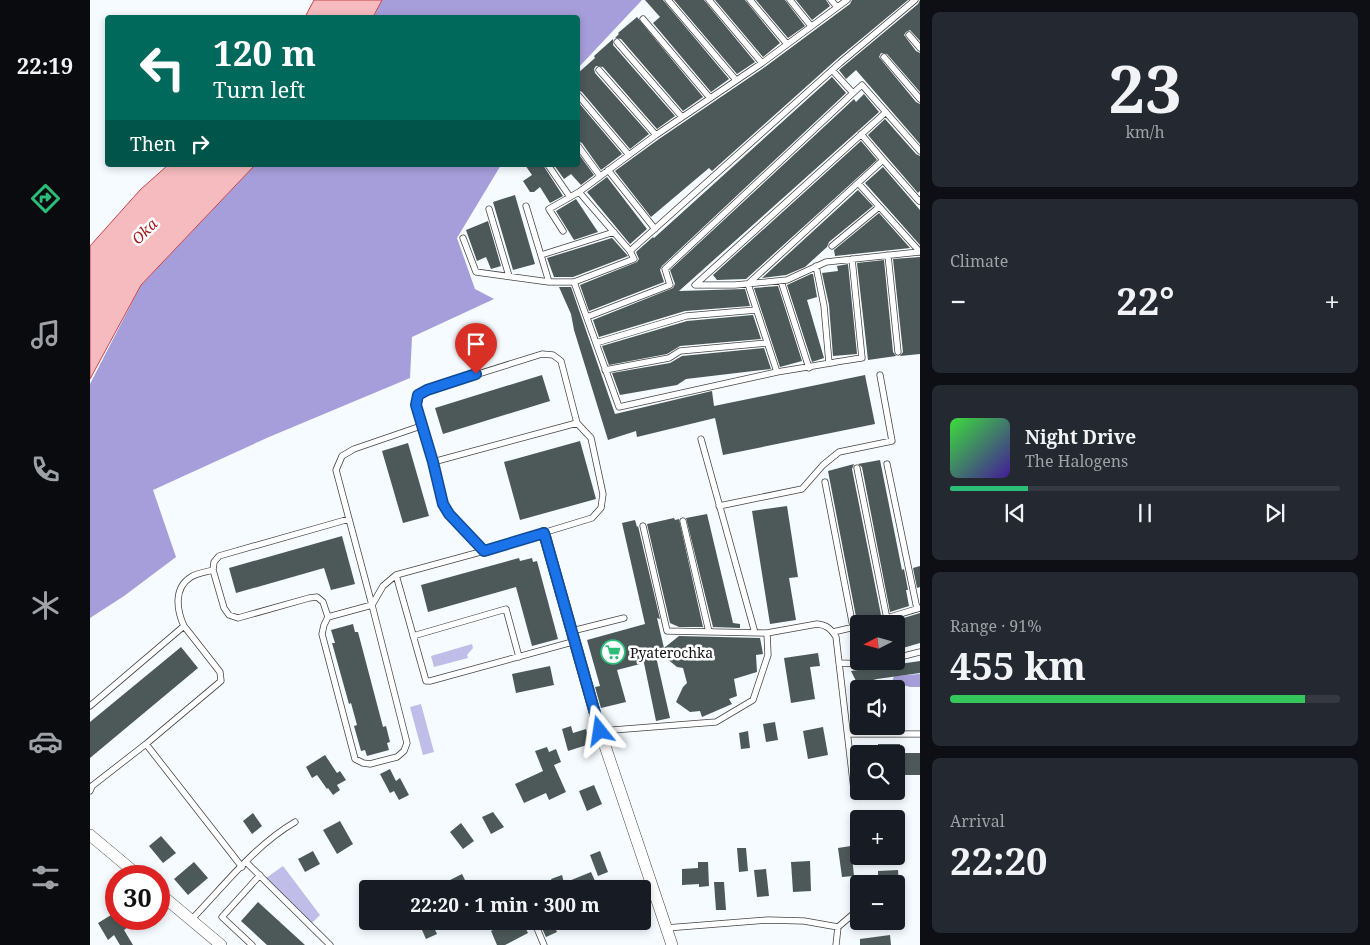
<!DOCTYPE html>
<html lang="en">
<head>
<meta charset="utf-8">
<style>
  body { margin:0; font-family:"Noto Serif",serif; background:#242831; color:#f1f3f6; height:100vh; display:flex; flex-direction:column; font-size:19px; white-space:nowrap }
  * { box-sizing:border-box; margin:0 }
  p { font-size:16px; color:#9ea1a6 }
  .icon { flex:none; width:28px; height:28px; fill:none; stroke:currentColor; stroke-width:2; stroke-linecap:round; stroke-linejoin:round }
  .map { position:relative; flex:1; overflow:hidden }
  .side { display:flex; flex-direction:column; gap:12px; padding:12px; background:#0d0f14; width:450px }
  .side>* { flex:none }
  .guide { position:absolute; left:15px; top:15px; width:475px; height:152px; border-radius:5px; box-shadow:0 2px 8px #0003; background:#00695c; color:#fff; overflow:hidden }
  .needle { width:32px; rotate:264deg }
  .controls { position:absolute; left:760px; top:615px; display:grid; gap:10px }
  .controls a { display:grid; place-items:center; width:55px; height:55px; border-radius:5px; background:#171b24; box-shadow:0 2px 8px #0003; font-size:25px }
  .speed { position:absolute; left:15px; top:865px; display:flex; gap:10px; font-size:25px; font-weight:700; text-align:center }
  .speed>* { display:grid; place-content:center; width:65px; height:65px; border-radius:50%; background:#171b24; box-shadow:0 2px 8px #0003; line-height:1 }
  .speed .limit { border:8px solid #d22; background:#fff; color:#111 }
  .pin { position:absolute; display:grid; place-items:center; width:42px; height:42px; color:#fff; margin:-51px -21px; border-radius:50% 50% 50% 0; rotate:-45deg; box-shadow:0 0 5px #0007 }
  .pin .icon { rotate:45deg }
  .me { position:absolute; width:55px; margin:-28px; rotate:345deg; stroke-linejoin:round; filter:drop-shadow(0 0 4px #0008) }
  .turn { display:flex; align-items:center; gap:18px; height:105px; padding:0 25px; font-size:22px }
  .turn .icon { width:65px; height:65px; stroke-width:2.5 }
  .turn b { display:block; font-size:35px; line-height:42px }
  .then { display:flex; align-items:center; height:48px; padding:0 25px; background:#0003; gap:10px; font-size:19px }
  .big { font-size:38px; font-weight:700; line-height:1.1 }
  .side .widget { flex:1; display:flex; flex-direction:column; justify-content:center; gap:8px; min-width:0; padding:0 18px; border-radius:8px; background:#242831 }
  .side .dial { align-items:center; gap:0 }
  .dial b { font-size:65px; line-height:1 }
  .song { display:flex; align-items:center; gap:15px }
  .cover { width:60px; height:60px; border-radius:8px; background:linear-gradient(135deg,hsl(120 70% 55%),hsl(260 70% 35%)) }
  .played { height:5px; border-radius:2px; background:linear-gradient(90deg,#2bbe78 20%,#363941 20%) }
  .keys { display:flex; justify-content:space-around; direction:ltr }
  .heat { display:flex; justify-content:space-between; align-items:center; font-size:28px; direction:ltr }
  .charge { height:8px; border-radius:4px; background:linear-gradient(90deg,#34c759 91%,#363941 0) }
  .trip { position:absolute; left:269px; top:880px; width:292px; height:50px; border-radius:5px; background:#171b24; box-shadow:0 2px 8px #0003; font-weight:700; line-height:50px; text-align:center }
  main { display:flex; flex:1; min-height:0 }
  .dock { display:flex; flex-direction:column; width:90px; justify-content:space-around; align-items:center; background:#090b0e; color:#9ea1a6 }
  .dock .icon { width:35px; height:35px }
  .dock .active { color:#2bbe78 }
  .dock b { font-size:22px; color:#f1f3f6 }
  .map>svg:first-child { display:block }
</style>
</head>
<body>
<main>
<nav class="dock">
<b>22:19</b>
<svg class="icon active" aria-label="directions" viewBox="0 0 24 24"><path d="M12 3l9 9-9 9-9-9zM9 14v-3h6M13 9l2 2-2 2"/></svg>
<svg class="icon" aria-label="music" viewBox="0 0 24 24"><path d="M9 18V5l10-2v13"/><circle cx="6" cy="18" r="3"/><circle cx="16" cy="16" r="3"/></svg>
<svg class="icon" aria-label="phone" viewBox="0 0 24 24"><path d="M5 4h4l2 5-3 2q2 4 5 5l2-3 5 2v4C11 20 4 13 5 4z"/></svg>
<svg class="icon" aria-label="climate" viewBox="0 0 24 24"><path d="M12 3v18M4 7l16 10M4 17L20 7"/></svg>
<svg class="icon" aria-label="car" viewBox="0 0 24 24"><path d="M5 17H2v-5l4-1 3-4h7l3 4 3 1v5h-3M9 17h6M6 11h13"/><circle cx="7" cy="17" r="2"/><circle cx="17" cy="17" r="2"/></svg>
<svg class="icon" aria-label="filters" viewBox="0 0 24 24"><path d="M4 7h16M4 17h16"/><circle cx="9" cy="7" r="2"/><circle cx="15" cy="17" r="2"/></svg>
</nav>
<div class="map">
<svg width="830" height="945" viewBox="0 0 830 945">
  <rect width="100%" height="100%" fill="#f5fbff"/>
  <path fill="#c0bee9" d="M382,644l1,4 -6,7 1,3 -34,9 -3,-11z
    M331,704l13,48 -11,3 -13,-48z
    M193,866l37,49 -8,8 -46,-45z"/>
  <path fill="#a59eda" d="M292,0h260l-64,68v-50h-205z
    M165,165h246l-44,73 18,51 19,10 -82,38 -2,41 -141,59 -116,53 23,67 -52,39 -34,22v-234l51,-99z
    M830,674v13h-10l-18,-5 2,-6z"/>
  <path fill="#f5bbbe" stroke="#ca4348" d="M224,0h68l-9,17h-68z
    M78,165h87l-114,120 -51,94v-133l50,-56z"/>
  <path fill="#4d5959" d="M555,0h18l66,79 -18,13 -58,-69 7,-6z
    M584,0h30l51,62 -18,12z
    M625,0h30l35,43 -17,14z
    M666,0h29l20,26 -17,12z
    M706,0h30l4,6 -18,14z
    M762,0h56l-71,59 -125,112 -3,-3 -58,49 -36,-46 44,-32 106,-72 85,-63z
    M830,0v41l-10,-11 -4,2 -2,3 12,16 4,2v39l-33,-38 -6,-1 -2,4 37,45 4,2v40l-64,-74 -10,9 -7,-9 79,-66z
    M547,17l66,80 -20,14 -62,-72 -6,-1 4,-4 -1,-1z
    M523,39v6l62,71 -18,13 -54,-62 -7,-1 -2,3 1,4 54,61 -19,15 -48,-57 -4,-2v-17l17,-15 -1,-2z
    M742,77l14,16 -184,173 -2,4 4,12 -75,29 -9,-26 57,-23 2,-3 -3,-7 17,-15 1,1z
    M774,94l15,18 -200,179 66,-2 5,17 -65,5 -86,26 -6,-17 80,-32 2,-4 -5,-14 184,-171 2,3z
    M488,102l44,52 -21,16 -19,-27 -4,-2z
    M795,119l31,35 4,2v35l-2,2 -50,-58z
    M771,141l16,19 -131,119 -29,1 -4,-5z
    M488,153l16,22 -13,10 -10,-11 -7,5 -10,-14h24z
    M435,165h18l20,31 -13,7 -10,-16 -6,5h-4l-7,-11 9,-6z
    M793,167l37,43v35l-55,-62z
    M517,177l40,52 -17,15 -43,-52z
    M768,190l15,16 -44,36 -2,5 -22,20 -19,8 -24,3z
    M425,195l20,69 -22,6 -20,-68z
    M486,199l22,33 -24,8 -18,-29z
    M789,213l31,35 -75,8 -1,-6z
    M398,221l13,45 -10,3 -5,-12 -9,4 -11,-31z
    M522,238l16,18 -55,21h-19l-7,-19z
    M830,257v97l-20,2 3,-4 -10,-93z
    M794,260l9,92 3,4 -28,4 -11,-97z
    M758,264l9,90 -24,2 -4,-51 -7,-32 16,-2 -1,-5z
    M721,274h2l4,23 -10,3 17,58 -12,4 -25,-77z
    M688,286l24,75 -22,6 -26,-79z
    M469,287h12l44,127 97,-23 2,15 151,-31 10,49 -152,31 -8,-37 -78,19 -1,-6 -28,9 -34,-110 -3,-16z
    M663,315l8,24 -81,7 -13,8 -58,11 -7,-19 85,-25z
    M674,348l7,21 -85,10 -9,6 -57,10 -8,-22 58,-10 12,-7z
    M452,375l8,26 -107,33 -8,-26z
    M490,441l16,58 -76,21 -16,-58z
    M318,443l21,73 -26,7 -21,-72z
    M790,460l22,110 2,-1 4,21h-2l3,16 -19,6 -28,-145 -4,-3z
    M764,464l-2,5 29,146 -15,5 -4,3 -5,-1 -29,-151z
    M697,506l11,71 -9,1 7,42 -26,4 -18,-113z
    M617,514l26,109 7,1v4l-27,-1 -27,-109z
    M584,518l1,2 4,-1 24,108h-24l-9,-4 -23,-99z
    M545,520l2,7 1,-1 22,93 -3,-1 7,30 15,-12 81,2 3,16 -7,1 1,17 -23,7 3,17 -8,3 3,5 -30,13 -2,-6 -10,1 -14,-10 7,-15 4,-4 -4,-15 -6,-1 -23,-19 16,70 -14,3 -12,-58 -27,7 9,32 -25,6 -6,-21 5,-1 -13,-46 58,-16 -23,-101z
    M252,536l13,48 -24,6 -7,-22 -88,25 -7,-25z
    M429,558l1,3 12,-3 1,4 4,-1 21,78 -26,7 -16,-59 -88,25 -7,-27z
    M830,566v21l-3,1 -4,-20z
    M830,613v30l-24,7v-26h-12z
    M263,624l2,8h3l25,95 3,-1 4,16 -3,1 2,7 -22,6 -2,-6 -4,1 -7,-25 3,-1 -6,-22 -2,1 -17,-61h3l-4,-13z
    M91,647l17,21 -108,90v-36z
    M728,653l2,13 -10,1 5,32 -24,4 -7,-45z
    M830,661v12l-43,6 -11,3 -10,-1 -5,-10z
    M460,666l4,19 -38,8 -4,-19z
    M685,722l3,18 -12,2 -3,-18z
    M481,726l2,7 13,-4 4,15 -22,7 -6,-22z
    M733,727l5,28 -20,4 -5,-28z
    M658,731l2,17 -9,1 -2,-16z
    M788,744h22v9h20v22h-24v-21h-18z
    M457,747l2,5 7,-3 5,13 -7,3 12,27 -17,8 -3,-7 -22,10 -9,-19 28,-13 -8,-20z
    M235,755l12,18 3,-2 6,9 -9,5 3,5 -7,5 -5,-7 -1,1 -10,-14 -5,3 -6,-11z
    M300,769l6,12 4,-3 9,17 -10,5 -5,-9 -4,2 -10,-19z
    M504,785l8,19 -15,7 -8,-20z
    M403,812l11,15 -13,7 -9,-17z
    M163,813l9,13 -10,8 -9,-13z
    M250,821l13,23 -16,10 -14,-24z
    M371,823l13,18 -11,8 -13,-17z
    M71,836l15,17 -13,10 -14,-17z
    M761,846l3,30 -12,1 -4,-29z
    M647,848h9l2,23 -9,1z
    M223,851l7,13 -15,8 -7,-13z
    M510,851l8,21 -10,4 -8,-21z
    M720,861l1,30 -18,1 -2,-30z
    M104,862l14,16 -20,17 -14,-16z
    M608,862h10l1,24 -10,1v-3l-17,1v-16l16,-1z
    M676,869l3,27 -12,1 -3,-27z
    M808,870l1,14h-21v-13z
    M501,872l5,11 -14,6h-31l3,-1 -3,-9 11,-4 2,8z
    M372,874l4,8 -2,1 3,6h-13l-4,-9z
    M624,882h10l2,28h-10z
    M168,902l47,43h-38l-26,-24z
    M26,912v7h7l5,8 -4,3 9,15h-13l-6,-10 -6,5 -10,-17z
    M328,921h13l6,13 -11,5z
    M421,921h11l6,12 -23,12h-8l-6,-14z
    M457,921h5l5,11 -11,5 -6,-13z
    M800,935l1,10h-31v-6z"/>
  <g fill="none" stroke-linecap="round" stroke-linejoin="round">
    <g stroke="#444" stroke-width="7">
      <path id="lane" d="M578,0l68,80
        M619,0l53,63
        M660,0l37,44
        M700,0l21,26
        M741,0l6,7
        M825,0l-75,63 -210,188 4,8 -60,23 45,125 158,-35 -29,-88 135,-124 36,41 1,-1
        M553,19l67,79
        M819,35l11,13
        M527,42l65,75
        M794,57l36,42
        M509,70l57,65
        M742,70l21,23 9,-8 58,66
        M488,95l51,60
        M796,112l-191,173h40l52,-5 39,-18 93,-10
        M771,134l22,26
        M488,146l22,30
        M458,165l22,32
        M518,170l47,59
        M768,183l62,69
        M436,206l23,76
        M399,209l20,67
        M473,231l-14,-22 30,-17
        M373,238l13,34 73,10h25
        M742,246l47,-39
        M540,251l-51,-59 77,-57 106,-72 85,-63
        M451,255l73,-23
        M798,255l10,97
        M726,266l8,40 5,57
        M691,281l28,87
        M497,317l83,-32 -5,-16 188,-176
        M506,343l90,-27 70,-6
        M452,354l11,1 8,6 16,62 -144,39 -17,-57 2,-10 9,-5z
        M515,370l64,-12 11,-7 87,-8
        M687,372c28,-4 56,-10 85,-14l-10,-99
        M611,439l54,194
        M343,462l10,42 6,10 35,37
        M797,464l30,145
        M767,468l30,151
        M735,482l28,145
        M629,506l83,-17 21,-24 16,-13 53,-11 -12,-66
        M259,519l-13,-49 6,-14 12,-7 67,-23
        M593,521l26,111
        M306,575l30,106h4l146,-40
        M238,617l-5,-15 -6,-5 -8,1 -71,20 -9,-3 -5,-7 -11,-38 1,-8 5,-6 130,-37 23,86 -44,12 -4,8 -2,9 33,125 8,4 7,1 27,-7 7,-6 3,-8 -35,-138 11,-19 13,-11 88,-24 108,-33 9,-10 2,-14 -12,-56 -14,-15
        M777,624l53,-16
        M94,626c-7,-15 -11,-38 7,-49 6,-4 15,-5 22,-7
        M482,631l52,-13
        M743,632l26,-6
        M677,633l50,-9c10,1 14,5 19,13l18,153
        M323,636l93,-27 13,48
        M806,658l24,-6
        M749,663l32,1 11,-3
        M0,706l94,-80 36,46 1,9 -75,63
        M510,731l116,-9 37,-22 15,-45 -1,-22 -100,-2 -24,-105
        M758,734h72
        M0,791l2,-5 54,-42 96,123
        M156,862l84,83
        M101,920c33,-34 63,-74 104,-98
        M444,921l10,24
        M576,928l102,-8 36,1 34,6
        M162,945l-30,-28 38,-42
        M746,945l2,-18 21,-18"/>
    </g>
    <g stroke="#444" stroke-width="12">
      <path id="street" d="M454,533l56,198 72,214
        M0,835l49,41
        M69,893l62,52"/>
    </g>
    <use href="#lane" stroke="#fff" stroke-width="5.5"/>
    <use href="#street" stroke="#fff" stroke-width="11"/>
  </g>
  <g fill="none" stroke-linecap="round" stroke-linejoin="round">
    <g stroke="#114b97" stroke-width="12">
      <path id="route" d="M386,374l-49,16 -9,5 -2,10 17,57 10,42 6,10 35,37 60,-18 56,198"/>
    </g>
    <use href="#route" stroke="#1a73e8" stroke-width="9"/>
  </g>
  <defs>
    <g id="supermarket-ring" transform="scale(1.25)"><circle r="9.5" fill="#fff" stroke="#2bbe78" stroke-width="1.5"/><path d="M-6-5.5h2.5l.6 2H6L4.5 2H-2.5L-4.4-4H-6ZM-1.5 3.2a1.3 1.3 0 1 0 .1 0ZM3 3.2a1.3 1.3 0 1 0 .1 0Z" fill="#2bbe78"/></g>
  </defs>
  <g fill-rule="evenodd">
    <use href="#supermarket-ring" x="523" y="652"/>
  </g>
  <g text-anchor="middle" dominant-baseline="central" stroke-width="5" stroke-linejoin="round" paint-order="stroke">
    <g font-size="14" fill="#111" stroke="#fff" text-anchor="start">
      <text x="540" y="652">Pyaterochka</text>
    </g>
    <g font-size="15" font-style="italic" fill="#a11c1c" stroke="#fff">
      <text transform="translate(54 231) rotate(-45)">Oka</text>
    </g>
  </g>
</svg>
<div class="controls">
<a><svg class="needle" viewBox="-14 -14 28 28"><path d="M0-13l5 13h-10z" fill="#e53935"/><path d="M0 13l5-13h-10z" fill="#9ea1a6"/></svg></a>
<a><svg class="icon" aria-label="sound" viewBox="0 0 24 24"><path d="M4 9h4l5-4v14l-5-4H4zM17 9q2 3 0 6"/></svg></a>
<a><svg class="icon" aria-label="search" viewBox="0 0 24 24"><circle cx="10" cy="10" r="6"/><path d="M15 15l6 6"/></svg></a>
<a>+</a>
<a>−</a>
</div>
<div class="speed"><div class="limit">30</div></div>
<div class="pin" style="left:386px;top:374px;background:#d93025"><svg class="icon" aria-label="arrive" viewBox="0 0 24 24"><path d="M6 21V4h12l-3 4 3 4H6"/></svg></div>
<svg class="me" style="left:510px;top:731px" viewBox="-20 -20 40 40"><path d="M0-17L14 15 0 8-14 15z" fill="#1a73e8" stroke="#fff" stroke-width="4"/></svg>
<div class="trip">22:20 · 1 min · 300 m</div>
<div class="guide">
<div class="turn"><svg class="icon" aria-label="left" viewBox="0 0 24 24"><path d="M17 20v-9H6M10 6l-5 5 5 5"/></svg><div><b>120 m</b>Turn left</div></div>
<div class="then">Then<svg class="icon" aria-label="right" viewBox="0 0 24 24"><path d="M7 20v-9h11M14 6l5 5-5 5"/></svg></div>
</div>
</div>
<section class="side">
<div class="widget dial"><b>23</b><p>km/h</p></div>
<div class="widget"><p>Climate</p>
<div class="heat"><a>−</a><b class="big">22°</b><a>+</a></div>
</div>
<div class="widget">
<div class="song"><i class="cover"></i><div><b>Night Drive</b><p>The Halogens</p></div></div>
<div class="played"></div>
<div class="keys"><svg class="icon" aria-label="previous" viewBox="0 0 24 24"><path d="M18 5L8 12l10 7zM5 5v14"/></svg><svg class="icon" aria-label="pause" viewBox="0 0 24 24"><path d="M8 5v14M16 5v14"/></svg><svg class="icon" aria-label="next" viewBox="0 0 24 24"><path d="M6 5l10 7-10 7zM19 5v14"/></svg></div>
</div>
<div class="widget"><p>Range · 91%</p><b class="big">455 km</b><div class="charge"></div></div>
<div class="widget"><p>Arrival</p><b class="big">22:20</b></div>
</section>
</main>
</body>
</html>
